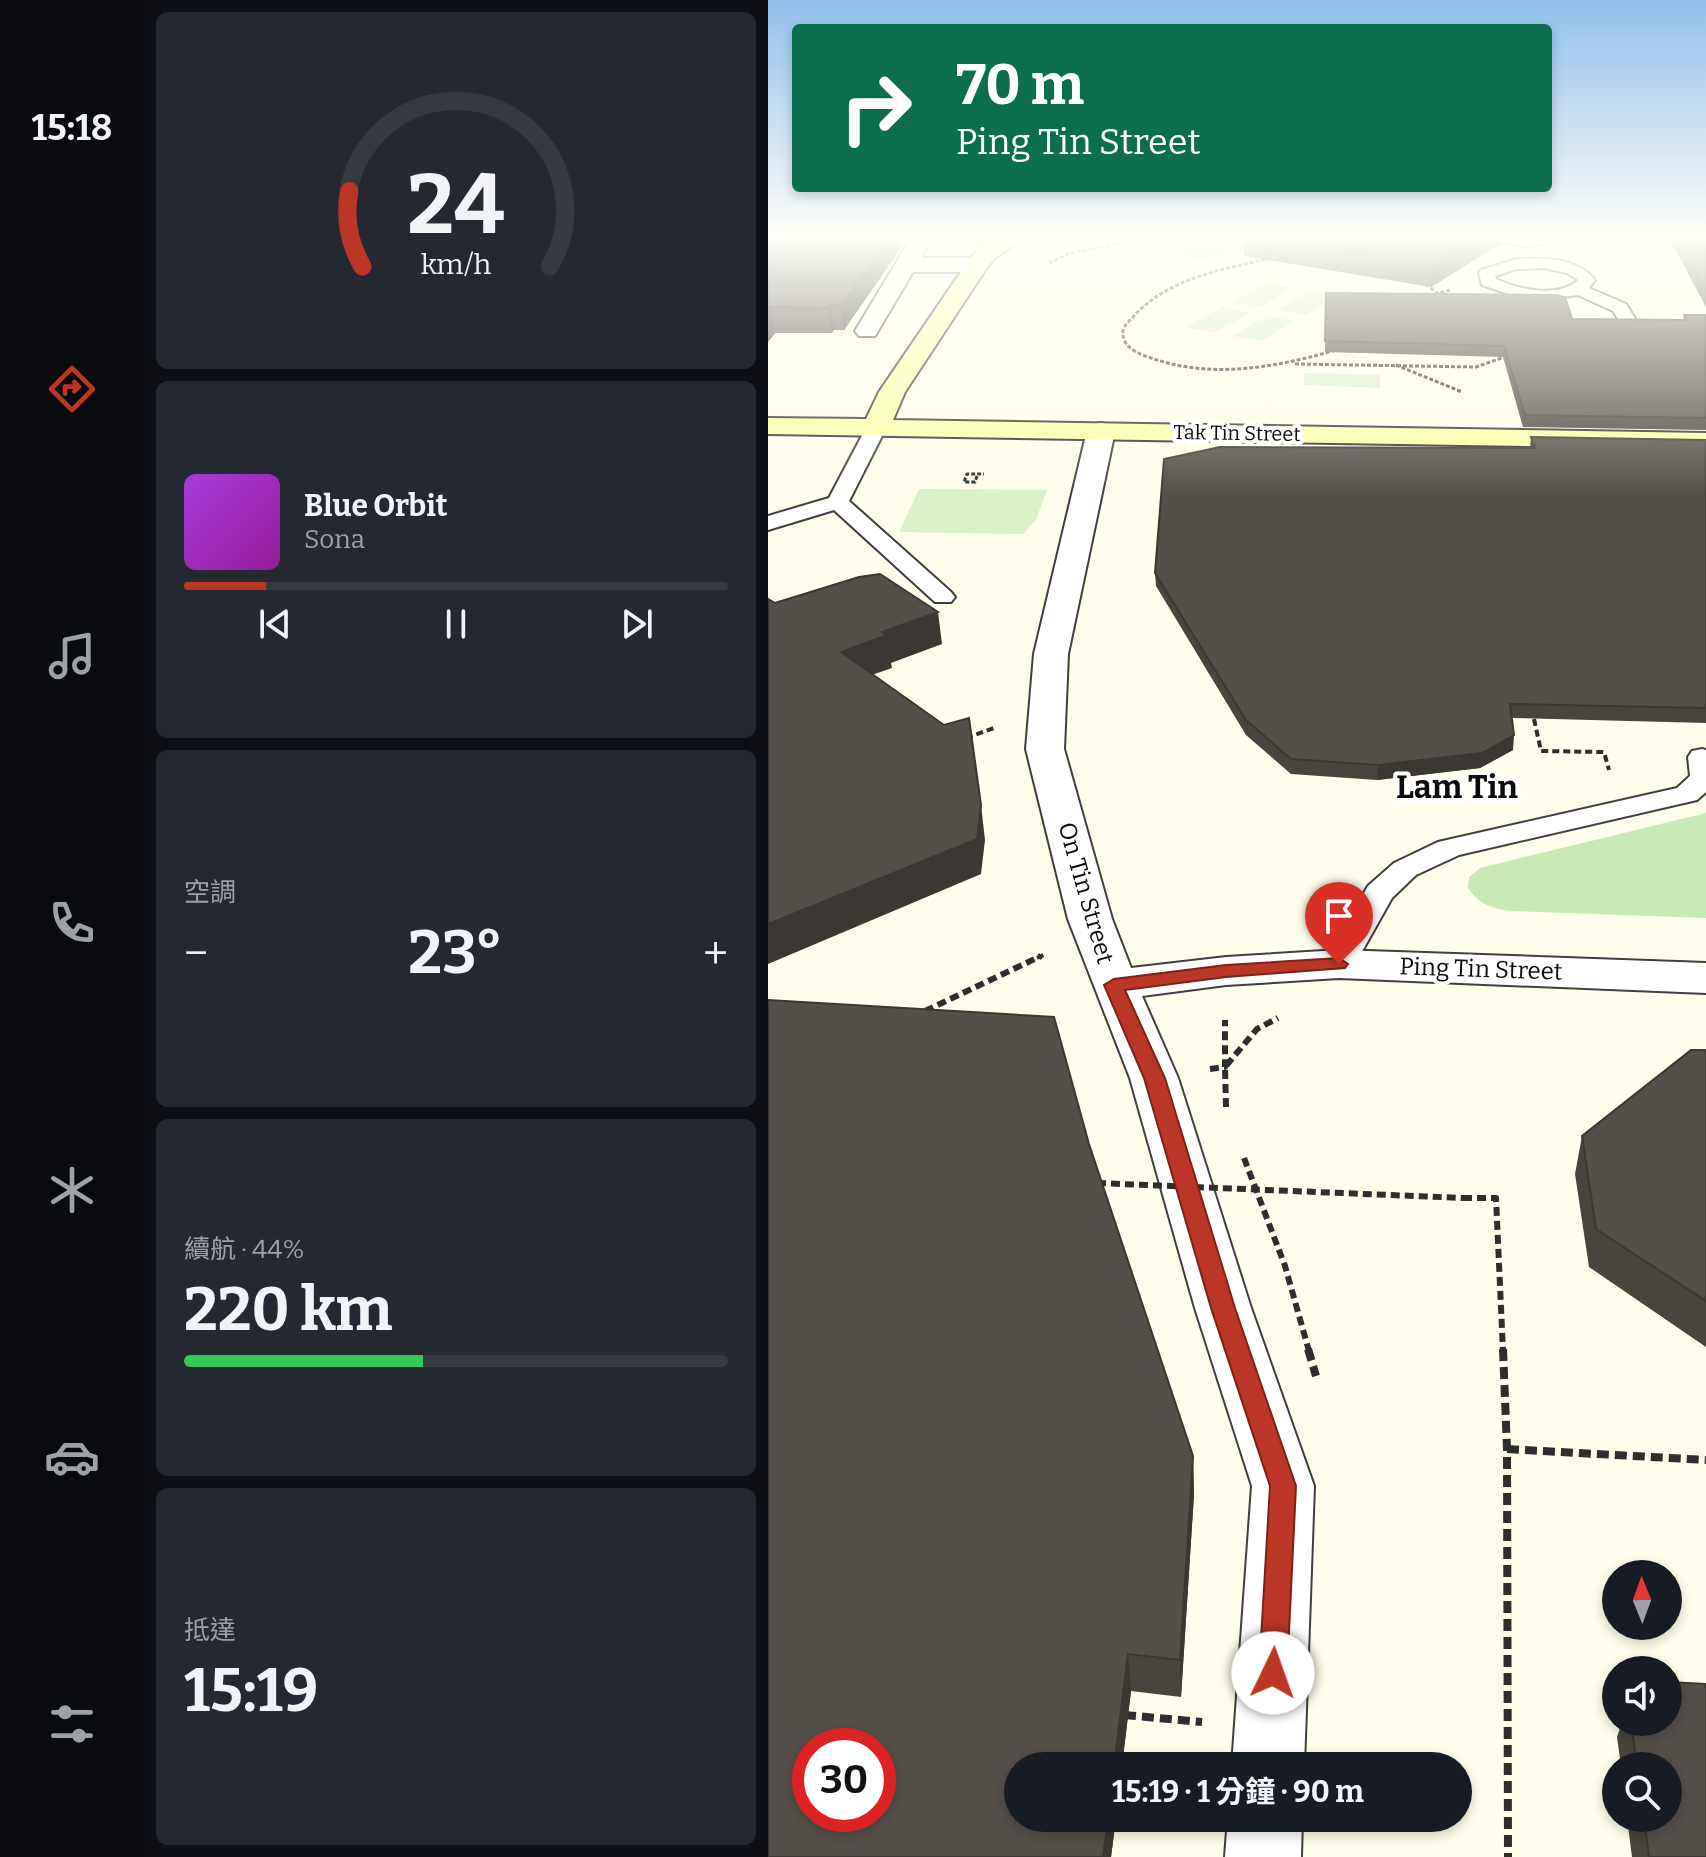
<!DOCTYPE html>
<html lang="zh-TW">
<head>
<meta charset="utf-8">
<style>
  body { margin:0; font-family:Bitter,"Noto Sans TC",serif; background:#242831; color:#f1f3f6; height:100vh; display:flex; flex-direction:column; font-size:30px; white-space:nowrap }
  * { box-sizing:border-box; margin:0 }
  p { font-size:26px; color:#9ea1a6 }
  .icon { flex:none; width:44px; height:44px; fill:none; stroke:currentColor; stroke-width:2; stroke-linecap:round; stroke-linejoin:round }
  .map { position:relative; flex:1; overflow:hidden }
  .sheet { display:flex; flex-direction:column; gap:12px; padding:12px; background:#0d0f14; width:624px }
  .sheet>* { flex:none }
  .top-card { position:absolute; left:24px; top:24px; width:760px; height:168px; border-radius:8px; box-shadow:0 4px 12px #0003; background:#0b6e4f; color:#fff; overflow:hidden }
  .needle { width:52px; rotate:359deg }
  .fabs { position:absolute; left:834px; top:1560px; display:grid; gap:16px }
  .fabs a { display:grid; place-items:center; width:80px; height:80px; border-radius:50%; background:#171b24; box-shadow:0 4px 12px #0003; font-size:40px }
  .speed { position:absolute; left:24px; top:1728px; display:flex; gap:16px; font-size:40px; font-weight:700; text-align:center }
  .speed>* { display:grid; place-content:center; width:104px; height:104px; border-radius:50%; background:#171b24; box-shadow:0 4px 12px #0003; line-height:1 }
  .speed .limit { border:12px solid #d22; background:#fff; color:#111 }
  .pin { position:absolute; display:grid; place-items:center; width:68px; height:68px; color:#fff; margin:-82px -34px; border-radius:50% 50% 50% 0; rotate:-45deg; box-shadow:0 0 8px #0007 }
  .pin .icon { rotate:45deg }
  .me { position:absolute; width:88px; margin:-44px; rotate:3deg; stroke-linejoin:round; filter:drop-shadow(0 0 6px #0008) }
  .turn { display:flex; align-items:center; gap:28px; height:168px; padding:0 32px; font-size:36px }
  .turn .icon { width:104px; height:104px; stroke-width:2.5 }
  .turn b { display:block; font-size:56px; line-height:68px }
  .big { font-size:60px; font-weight:700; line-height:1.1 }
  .sheet .card { flex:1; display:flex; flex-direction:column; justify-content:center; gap:12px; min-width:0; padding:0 28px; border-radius:12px; background:#242831 }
  .sheet .dial { align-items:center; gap:0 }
  .dial svg { height:208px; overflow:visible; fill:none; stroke:#363941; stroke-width:7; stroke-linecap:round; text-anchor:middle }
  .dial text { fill:#f1f3f6; stroke:none }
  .song { display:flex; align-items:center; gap:24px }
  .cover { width:96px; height:96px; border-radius:12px; background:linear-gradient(135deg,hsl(280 70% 55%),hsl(300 70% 35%)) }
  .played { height:8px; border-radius:4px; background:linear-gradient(90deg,#bb3624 15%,#363941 15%) }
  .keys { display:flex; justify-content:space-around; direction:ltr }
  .heat { display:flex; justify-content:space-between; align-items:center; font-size:44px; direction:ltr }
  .charge { height:12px; border-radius:6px; background:linear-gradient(90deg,#34c759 44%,#363941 0) }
  .trip { position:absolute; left:236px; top:1752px; width:468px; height:80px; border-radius:40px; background:#171b24; box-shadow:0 4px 12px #0003; font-weight:700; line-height:80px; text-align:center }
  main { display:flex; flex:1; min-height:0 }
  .dock { display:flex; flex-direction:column; width:144px; justify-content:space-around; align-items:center; background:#090b0e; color:#9ea1a6 }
  .dock .icon { width:56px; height:56px }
  .dock .current { color:#bb3624 }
  .dock b { font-size:36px; color:#f1f3f6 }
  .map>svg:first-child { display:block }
</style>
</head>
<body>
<main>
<nav class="dock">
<b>15:18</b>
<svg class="icon current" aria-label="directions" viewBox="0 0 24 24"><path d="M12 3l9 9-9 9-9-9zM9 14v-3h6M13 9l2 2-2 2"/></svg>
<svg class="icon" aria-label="music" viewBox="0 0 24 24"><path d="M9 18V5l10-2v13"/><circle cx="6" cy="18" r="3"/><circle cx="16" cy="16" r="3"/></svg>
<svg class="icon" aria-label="phone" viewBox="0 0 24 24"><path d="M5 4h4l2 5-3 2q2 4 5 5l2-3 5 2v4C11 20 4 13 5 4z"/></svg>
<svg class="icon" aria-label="climate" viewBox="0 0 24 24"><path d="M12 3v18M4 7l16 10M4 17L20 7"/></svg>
<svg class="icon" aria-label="car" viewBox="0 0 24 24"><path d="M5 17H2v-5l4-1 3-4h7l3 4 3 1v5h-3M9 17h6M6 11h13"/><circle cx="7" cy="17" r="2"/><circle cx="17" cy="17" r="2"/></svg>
<svg class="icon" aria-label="filters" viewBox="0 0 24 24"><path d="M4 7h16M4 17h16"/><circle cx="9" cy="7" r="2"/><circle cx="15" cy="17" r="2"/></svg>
</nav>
<section class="sheet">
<div class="card dial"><svg viewBox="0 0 100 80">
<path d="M14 69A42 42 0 1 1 86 69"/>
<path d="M14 69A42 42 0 0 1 9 40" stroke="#bb3624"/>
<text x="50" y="56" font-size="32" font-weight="700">24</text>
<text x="50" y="72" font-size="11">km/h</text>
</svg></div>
<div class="card">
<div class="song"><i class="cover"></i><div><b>Blue Orbit</b><p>Sona</p></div></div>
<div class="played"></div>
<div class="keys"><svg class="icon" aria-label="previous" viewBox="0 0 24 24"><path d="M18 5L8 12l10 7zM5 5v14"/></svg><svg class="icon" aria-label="pause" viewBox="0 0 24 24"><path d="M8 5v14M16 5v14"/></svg><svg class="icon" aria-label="next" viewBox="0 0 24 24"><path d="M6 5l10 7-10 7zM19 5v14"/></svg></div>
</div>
<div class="card"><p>空調</p>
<div class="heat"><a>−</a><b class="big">23°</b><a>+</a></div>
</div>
<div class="card"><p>續航 · 44%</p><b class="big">220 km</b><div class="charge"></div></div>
<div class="card"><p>抵達</p><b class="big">15:19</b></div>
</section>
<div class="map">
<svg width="938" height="1857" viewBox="0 0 938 1857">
  <rect width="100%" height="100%" fill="#fffeea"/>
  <path fill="#c7e9b5" d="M422,236h76c-22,16 -56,26 -82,21l-1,-9z
    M938,813v105l-196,-7c-19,-3 -31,-7 -42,-23l1,-11 11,-9z"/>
  <path fill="#dbf0c7" d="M498,283l26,5 -33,19 -26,-5z
    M542,291l28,5 -32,19 -29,-5z
    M454,307l28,6 -36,20 -28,-6z
    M499,316l28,5 -33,20 -30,-5z
    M537,373l75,2v13l-77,-3z
    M151,489l128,1 -11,30 -13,14 -124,-2z"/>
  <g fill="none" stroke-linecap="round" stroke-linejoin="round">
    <g stroke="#3f3f3f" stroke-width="4">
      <path id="lane" d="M721,236h37l19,6c-11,8 -47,2 -56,-6z
        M748,259c27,-1 60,-2 79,21l-6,8 37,16 10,16 -3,4h-12l-8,-13 -35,-16 -37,5 -30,-5 -29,-10 -3,-12 2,-3zM776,268l23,5 11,7c-20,19 -60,9 -82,-1l-1,-3 22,-7z
        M108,422l10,6 -37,73 102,91 4,5 -4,5h-16l-101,-92 -66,20v-14l61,-18 37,-70z
        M934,749l4,1v42l-9,8 -238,55 -43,20 -24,23 -41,73 -12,3 -12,-3 -4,-7 45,-78 26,-23 44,-21 239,-54 13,-12 -2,-19 4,-6z"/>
    </g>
    <g stroke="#3f3f3f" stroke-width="4">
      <path id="street" d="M151,237l11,6 -9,15h56l11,7 -11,7h-64l-38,64h-16l-4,-5 53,-88z
        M333,423l10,2 4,6 -47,223 -4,95 48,170 19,49 95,-11 113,-7 367,13v30l-367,-15 -113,7 -84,11 36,82 73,230 63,178 -10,280h-72l20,-280 -57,-178 -65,-230 -62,-159 -42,-170 8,-95 53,-223 4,-6z
        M460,1818h74l-1,39h-76z"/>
    </g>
    <g stroke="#2e2e2e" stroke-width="4">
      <path id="secondary" d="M234,236h25l-31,21 -10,12 -81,123 -12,28 813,13v16l-938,-15v-16l98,1 13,-27 90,-132 11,-13z"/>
    </g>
    <path stroke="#2e2e2e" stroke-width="3" stroke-dasharray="4 2" stroke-linecap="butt" d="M503,258c-50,12 -104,20 -139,60 -6,6 -12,12 -8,21 4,12 19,16 30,20 60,20 123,8 182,-9
      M281,263l19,-9 84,-18
      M661,296l21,-6
      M527,364l181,3 31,-11
      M628,365l66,27"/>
    <path stroke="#2e2e2e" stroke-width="4" stroke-dasharray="7 4" stroke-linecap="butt" d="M766,719l7,32 63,1 5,18
      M198,738l28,-10
      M269,958l9,-4"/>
    <path stroke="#2e2e2e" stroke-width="6" stroke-dasharray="9 5" stroke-linecap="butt" d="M157,1011l116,-55
      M442,1069l15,-2v-47
      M458,1107l-1,-40 32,-38 21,-11
      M476,1158l41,108 24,85
      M695,1198h33l7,153"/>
    <path stroke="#2e2e2e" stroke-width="8" stroke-dasharray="12 6" stroke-linecap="butt" d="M540,1349l8,27
      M735,1349l4,100 1,408
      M739,1449l199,11
      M356,1715l78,7"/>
    <use href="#lane" fill="#fff" fill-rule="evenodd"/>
    <use href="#street" fill="#fff" fill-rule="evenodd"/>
    <use href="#secondary" fill="#faffa5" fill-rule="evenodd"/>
    <path stroke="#2e2e2e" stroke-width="3" stroke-dasharray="4 2" stroke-linecap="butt" d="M658,284l16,13
      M209,476l-2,6h-11l3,-8h17"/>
    <path stroke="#2e2e2e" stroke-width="6" stroke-dasharray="9 5" stroke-linecap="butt" d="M329,1183l366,15"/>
  </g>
  <path fill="#48443e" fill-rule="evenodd" d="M0,236l133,12 -57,82h-10l-3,3h-56l-7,9z
    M476,236h257l-1,8 -69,43 -187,-31z
    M900,236h38v71z
    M558,293l246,26 111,1 1,-5h22v115l-183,-3 -20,-70 -178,-5z
    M763,437l175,3v283l-194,-5 1,32 -33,18 -103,12 -86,-6 -45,-39 -90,-149 -1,-13 375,-125z
    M0,1000l286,17 35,127 104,312 1,38 -13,203 -50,-6 -9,75h-104v52h98l-5,39h-343zM42,1746h68v68h-68z
    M938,1050v297l-117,-80 -14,-93 7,-38z
    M854,1722h46l38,135h-74l-5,-39h41v-52h-47l-4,-29z"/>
  <path fill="#3b3732" d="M123,236h9l1,12 -57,82 -3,-25z
    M709,236h24l-1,8 -69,43 2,-25z
    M62,305l4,25 -3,3 -3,-25z
    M3,307l4,26 -7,9v-31z
    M170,612l4,32 -51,19 1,5 -46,16 -5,-32 41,-20z
    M746,735l-1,15 -33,18 -103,12 1,-15z
    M213,805l4,35 -4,34 -213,90v-40z
    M425,1456l1,38 -13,203 -1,-37z
    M360,1654l3,37 -9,75h-8z
    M340,1818h8l-5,39h-8z"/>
  <path fill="#544f48" stroke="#3b3732" stroke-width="2" fill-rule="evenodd" d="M0,236h123l-50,69h-11l-2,3 -57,-1 -3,4z
    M500,236h209l-44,26z
    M907,236h31v57z
    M558,293l228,2 11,2 7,22 114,1 -2,-5h22v103l-181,-3 -21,-69 -179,-5z
    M763,437l175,3v268l-196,-4 4,31 -32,18 -104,12 -87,-6 -45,-39 -91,-147 9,-114 56,-12 315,1z
    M112,574l58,38 -56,20 5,3 -46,17 103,73 25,-7 12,87 -4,34 -209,85v-325l7,4 84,-26z
    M0,1000l286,17 35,127 104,312 -13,204 -52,-6 -14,112h-96v52h90l-5,39h-335zM42,1746h68v68h-68z
    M923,1050h15v251l-110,-72 -14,-93z
    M901,1682l37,2v173h-57l-5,-39h24v-52h-31l-6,-44h37v-38z"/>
  <linearGradient id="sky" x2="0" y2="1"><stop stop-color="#91bfee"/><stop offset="0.48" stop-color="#fffff6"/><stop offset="1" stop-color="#fffff6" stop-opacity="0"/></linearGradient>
  <rect width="938" height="496" fill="url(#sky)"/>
  <path fill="#bb3624" stroke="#7a2317" stroke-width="2" d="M571,958l9,6 -3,4 -119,9 -101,13 40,88 70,230 61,178 -9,187 -4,10 -10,4 -10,-4 -4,-10 11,-187 -59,-178 -67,-230 -40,-93 10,-6 112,-14z"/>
  <g text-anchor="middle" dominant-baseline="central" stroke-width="8" stroke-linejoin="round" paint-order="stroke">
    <g font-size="20" fill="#0c0c0c" stroke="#fff">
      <text transform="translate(469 433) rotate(1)">Tak Tin Street</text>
    </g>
    <g font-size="24" fill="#0c0c0c" stroke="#fff">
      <text transform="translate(318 893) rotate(74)">On Tin Street</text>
      <text transform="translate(713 969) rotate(2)">Ping Tin Street</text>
    </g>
    <g font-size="32" font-weight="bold" fill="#0c0c0c" stroke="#fff">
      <text x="689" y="787">Lam Tin</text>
    </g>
  </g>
</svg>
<div class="fabs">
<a><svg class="needle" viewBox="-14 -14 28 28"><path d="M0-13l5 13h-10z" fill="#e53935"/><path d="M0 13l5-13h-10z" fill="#9ea1a6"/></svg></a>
<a><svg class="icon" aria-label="sound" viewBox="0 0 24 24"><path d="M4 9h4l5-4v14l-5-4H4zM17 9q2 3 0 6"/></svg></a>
<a><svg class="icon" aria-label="search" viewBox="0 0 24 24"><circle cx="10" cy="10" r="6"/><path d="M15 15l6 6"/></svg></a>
</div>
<div class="speed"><div class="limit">30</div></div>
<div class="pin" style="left:571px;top:964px;background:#d93025"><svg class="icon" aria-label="arrive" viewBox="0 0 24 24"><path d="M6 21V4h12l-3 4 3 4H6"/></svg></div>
<svg class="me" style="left:505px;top:1673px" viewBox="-20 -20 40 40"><circle r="19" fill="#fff"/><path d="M0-13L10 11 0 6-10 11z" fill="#bb3624"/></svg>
<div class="trip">15:19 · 1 分鐘 · 90 m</div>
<div class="top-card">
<div class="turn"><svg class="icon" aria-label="right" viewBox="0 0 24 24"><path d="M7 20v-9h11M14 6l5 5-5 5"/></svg><div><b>70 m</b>Ping Tin Street</div></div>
</div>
</div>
</main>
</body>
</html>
